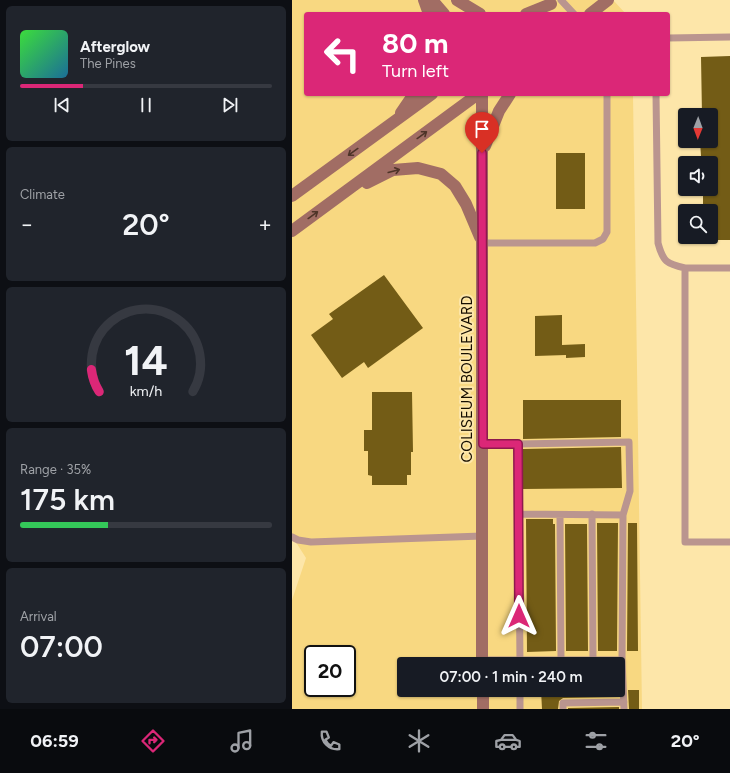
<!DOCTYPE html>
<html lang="en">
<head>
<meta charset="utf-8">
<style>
  body { margin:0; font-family:Figtree,sans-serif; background:#20242c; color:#f1f3f6; height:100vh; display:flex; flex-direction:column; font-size:15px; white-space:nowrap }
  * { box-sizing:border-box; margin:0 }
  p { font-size:13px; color:#9ea1a6 }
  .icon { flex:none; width:22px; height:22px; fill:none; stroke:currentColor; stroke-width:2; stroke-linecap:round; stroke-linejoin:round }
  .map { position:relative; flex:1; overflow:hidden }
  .drawer { display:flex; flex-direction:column; gap:6px; padding:6px; background:#0d0f14; width:292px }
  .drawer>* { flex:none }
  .guide { position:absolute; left:12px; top:12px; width:366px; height:84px; border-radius:4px; box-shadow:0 1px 3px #0004; background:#db2777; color:#fff; overflow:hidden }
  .needle { width:26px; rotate:181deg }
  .controls { position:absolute; left:386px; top:108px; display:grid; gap:8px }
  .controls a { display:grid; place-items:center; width:40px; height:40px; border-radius:4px; background:#171b24; box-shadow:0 1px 3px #0004; font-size:20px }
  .speed { position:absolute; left:12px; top:645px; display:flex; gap:8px; font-size:20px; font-weight:700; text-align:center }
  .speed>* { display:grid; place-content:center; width:52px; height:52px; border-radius:50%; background:#171b24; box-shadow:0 1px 3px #0004; line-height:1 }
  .speed .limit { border:2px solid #111; border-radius:6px; background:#fff; color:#111 }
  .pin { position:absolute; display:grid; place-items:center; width:34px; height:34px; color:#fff; margin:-41px -17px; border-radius:50% 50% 50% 0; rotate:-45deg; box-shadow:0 0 4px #0007 }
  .pin .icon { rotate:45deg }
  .me { position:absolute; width:44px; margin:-22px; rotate:0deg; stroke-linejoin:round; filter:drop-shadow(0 0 3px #0008) }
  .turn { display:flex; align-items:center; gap:14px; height:84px; padding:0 12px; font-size:18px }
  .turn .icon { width:52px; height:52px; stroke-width:2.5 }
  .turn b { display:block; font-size:28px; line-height:34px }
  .big { font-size:30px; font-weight:600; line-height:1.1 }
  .drawer .widget { flex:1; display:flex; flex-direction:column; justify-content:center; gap:6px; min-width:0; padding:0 14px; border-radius:6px; background:#20242c }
  .drawer .dial { align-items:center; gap:0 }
  .dial svg { height:104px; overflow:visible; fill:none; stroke:#363941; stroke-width:7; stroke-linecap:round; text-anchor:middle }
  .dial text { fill:#f1f3f6; stroke:none }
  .song { display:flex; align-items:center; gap:12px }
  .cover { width:48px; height:48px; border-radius:6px; background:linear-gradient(135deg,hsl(120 70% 55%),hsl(200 70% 35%)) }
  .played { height:4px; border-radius:2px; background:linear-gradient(90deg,#db2777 25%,#363941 25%) }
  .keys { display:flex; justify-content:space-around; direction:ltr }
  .heat { display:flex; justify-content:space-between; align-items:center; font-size:22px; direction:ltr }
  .charge { height:6px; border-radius:3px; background:linear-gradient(90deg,#34c759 35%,#363941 0) }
  .trip { position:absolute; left:105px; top:657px; width:228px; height:40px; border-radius:4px; background:#171b24; box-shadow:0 1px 3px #0004; font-weight:600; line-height:40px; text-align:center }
  .dock { display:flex; height:64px; justify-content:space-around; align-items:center; background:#090b0e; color:#9ea1a6 }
  .dock .icon { width:28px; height:28px }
  .dock .current { color:#db2777 }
  .dock b { font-size:18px; color:#f1f3f6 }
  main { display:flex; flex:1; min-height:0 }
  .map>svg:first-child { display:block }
</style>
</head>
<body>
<main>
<section class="drawer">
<div class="widget">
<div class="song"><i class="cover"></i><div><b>Afterglow</b><p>The Pines</p></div></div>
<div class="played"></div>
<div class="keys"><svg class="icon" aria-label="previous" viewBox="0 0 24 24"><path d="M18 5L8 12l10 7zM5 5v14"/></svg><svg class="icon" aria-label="pause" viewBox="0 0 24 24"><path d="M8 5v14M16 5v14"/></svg><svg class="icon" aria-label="next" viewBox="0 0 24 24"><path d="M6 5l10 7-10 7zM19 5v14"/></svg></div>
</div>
<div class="widget"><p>Climate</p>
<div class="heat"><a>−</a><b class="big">20°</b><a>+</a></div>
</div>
<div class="widget dial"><svg viewBox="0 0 100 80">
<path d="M14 69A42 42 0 1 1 86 69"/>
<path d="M14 69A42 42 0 0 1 8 52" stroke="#db2777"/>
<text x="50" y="56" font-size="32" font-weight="700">14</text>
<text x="50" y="72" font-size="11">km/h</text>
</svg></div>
<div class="widget"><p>Range · 35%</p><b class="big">175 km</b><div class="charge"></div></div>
<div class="widget"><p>Arrival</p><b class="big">07:00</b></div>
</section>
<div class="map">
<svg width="438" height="709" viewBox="0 0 438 709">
  <rect width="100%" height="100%" fill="#fde6a9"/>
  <path fill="#f8d881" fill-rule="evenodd" d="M0,0h321l13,14h-320v80h327l9,615h-350v-109l14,-42 -14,-22zM21,654h34v34h-34zM112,664h214v26h-214z"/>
  <path fill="#735c16" d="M438,56v184h-19v-29h-8v-22h8v-26h-8l-1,-7h-1l-1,-15h11v-26h-9l-1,-58z
    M264,153h29v56h-29z
    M92,275l39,53 -55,40 -4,-6 -22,16 -31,-43 22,-16 -4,-5z
    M270,315v30l23,-1v13l-19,1v-3l-31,1v-40z
    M80,392h40l1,60h-2v23h-4v10h-35v-9l-4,-1v-24h-4v-21h8z
    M231,400h98v37l-98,2z
    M329,447l1,41 -99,1v-40z
    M234,519h27v5h2l1,127 -29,1z
    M305,523h21l-1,128h-19z
    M336,523h9l1,128h-11z
    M273,524h22l1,127h-22z
    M249,690h77l1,7 -56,1 -4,3 -1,8h-16z
    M336,690h11v19h-10z
    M327,707v2h-51v-1z"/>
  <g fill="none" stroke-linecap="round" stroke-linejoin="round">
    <path stroke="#ba958f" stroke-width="7" d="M269,0l13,14
      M376,38l62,-1
      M364,94l2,149c5,19 9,21 27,25
      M191,243h112l8,-4 4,-7v-138
      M438,268h-45v274h45
      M191,444h35l2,220
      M226,444l111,-2 1,49 -7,24
      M300,514l1,146
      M268,515l1,145
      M0,537l6,3 13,2 171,-6
      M190,660h140l1,-145 -104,-1
      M330,660l2,49
      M228,690v19
      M271,709v-6l61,-1"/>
    <path stroke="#a16d64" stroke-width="12" d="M132,0l5,14
      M140,0l12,14
      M165,0l23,14
      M234,14l25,-10
      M298,14l18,-14
      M190,94v570
      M109,113l13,-19
      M193,146l14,-35 11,-17
      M75,183l26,-13 25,-2 23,6 14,12 11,18 14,33
      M0,196l140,-102
      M0,231l186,-137
      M191,690v19"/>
  </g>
  <defs><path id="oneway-shaft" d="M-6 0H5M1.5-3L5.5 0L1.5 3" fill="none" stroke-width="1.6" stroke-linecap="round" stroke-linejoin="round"/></defs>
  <g stroke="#4e3428">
    <use href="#oneway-shaft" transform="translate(130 135) rotate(-36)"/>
    <use href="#oneway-shaft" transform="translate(61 152) rotate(144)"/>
    <use href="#oneway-shaft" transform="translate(102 171) rotate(-15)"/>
    <use href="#oneway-shaft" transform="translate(21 215) rotate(-36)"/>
  </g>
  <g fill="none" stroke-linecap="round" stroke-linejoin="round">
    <g stroke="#8e194d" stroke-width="10">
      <path id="route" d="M190,153l1,291h35l1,172"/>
    </g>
    <use href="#route" stroke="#db2777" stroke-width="7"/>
  </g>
  <g text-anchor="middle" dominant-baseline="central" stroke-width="4" stroke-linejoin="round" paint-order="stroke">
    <g font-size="15" fill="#160e00" stroke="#fde6a9">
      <text transform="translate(175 379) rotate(-90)">COLISEUM BOULEVARD</text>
    </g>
  </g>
</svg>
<div class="controls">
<a><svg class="needle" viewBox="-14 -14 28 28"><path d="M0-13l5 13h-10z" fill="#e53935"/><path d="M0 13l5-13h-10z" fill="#9ea1a6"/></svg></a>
<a><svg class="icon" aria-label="sound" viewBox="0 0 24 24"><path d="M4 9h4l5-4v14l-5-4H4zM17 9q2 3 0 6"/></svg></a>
<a><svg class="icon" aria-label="search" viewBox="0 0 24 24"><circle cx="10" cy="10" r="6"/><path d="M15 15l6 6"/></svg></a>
</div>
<div class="speed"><div class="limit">20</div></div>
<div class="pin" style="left:190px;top:153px;background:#d93025"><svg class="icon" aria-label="arrive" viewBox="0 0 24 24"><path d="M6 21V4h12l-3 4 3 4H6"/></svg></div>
<svg class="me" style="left:227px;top:616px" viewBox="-20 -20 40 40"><path d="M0-17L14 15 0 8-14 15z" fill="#db2777" stroke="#fff" stroke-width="4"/></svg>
<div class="trip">07:00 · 1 min · 240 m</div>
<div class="guide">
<div class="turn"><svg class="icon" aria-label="left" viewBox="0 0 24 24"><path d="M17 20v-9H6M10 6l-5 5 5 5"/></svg><div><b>80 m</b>Turn left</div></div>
</div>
</div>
</main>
<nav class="dock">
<b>06:59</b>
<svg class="icon current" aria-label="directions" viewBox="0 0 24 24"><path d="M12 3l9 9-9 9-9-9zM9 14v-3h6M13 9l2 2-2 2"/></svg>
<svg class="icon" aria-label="music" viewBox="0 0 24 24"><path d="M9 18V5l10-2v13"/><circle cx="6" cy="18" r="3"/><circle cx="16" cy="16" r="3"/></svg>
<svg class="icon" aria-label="phone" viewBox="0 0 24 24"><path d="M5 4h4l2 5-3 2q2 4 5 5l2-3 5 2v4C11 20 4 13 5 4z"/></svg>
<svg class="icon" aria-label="climate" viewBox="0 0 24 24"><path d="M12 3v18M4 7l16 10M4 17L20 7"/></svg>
<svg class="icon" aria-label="car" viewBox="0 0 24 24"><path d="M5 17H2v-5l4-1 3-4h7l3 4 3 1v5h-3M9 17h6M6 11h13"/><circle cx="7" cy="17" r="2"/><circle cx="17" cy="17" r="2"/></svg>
<svg class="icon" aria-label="filters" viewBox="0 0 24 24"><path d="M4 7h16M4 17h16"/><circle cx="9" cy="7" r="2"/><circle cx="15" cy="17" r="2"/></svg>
<b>20°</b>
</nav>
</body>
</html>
